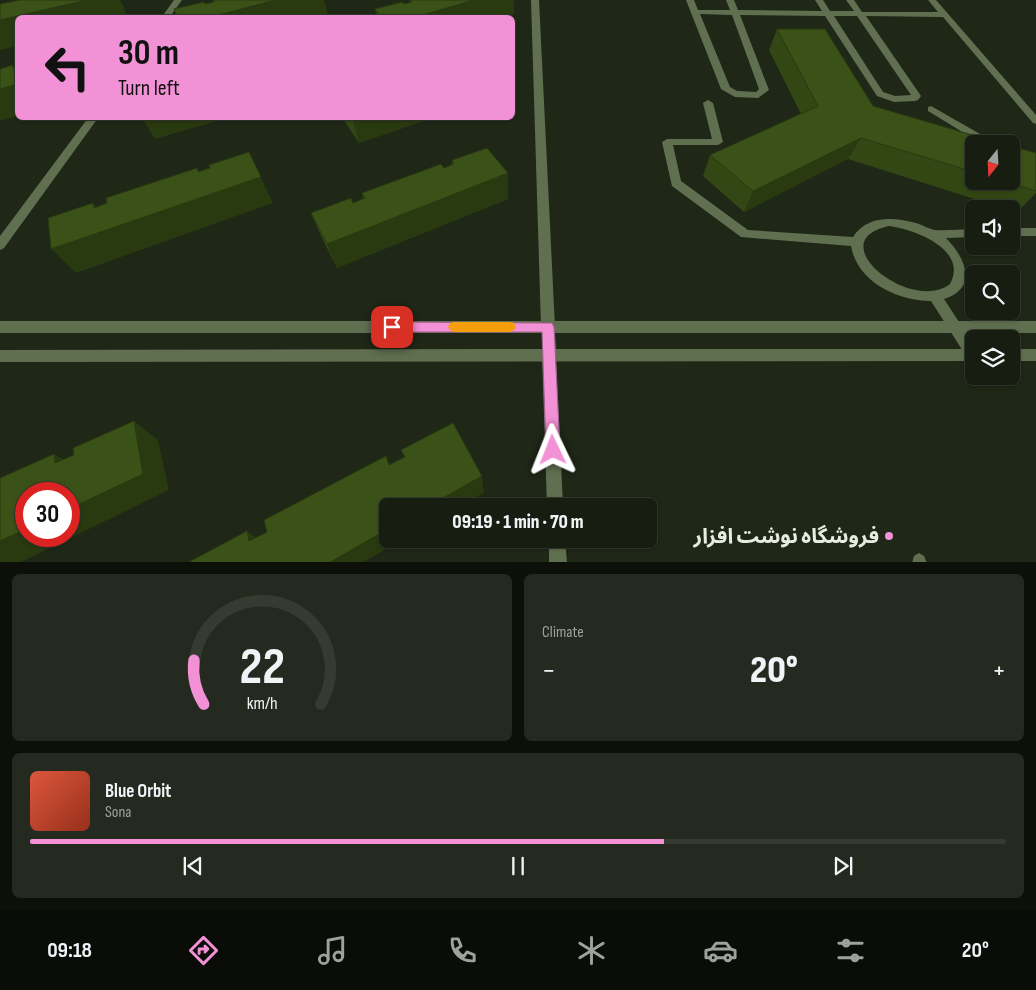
<!DOCTYPE html>
<html lang="en">
<head>
<meta charset="utf-8">
<style>
  body { margin:0; font-family:"Sofia Sans Condensed","Noto Sans Arabic",sans-serif; background:#242a1f; color:#f1f3f6; height:100vh; display:flex; flex-direction:column; font-size:19px; white-space:nowrap }
  * { box-sizing:border-box; margin:0 }
  p { font-size:16px; color:#9ea29f }
  .icon { flex:none; width:28px; height:28px; fill:none; stroke:currentColor; stroke-width:2; stroke-linecap:round; stroke-linejoin:round }
  .map { position:relative; height:562px; overflow:hidden }
  .sheet { display:flex; flex-direction:column; gap:12px; padding:12px; background:#0d1009; flex:1 }
  .sheet>* { flex:none }
  .guide { position:absolute; left:15px; top:15px; width:500px; height:105px; border-radius:8px; box-shadow:0 1px 4px #0004,0 0 0 1px #363b31; background:#f391d6; color:#111; overflow:hidden }
  .needle { width:32px; rotate:198deg }
  .buttons { position:absolute; left:965px; top:135px; display:grid; gap:10px }
  .buttons a { display:grid; place-items:center; width:55px; height:55px; border-radius:8px; background:#171d11; box-shadow:0 1px 4px #0004,0 0 0 1px #363b31; font-size:25px }
  .speed { position:absolute; left:15px; top:482px; display:flex; gap:10px; font-size:25px; font-weight:700; text-align:center }
  .speed>* { display:grid; place-content:center; width:65px; height:65px; border-radius:50%; background:#171d11; box-shadow:0 1px 4px #0004,0 0 0 1px #363b31; line-height:1 }
  .speed .limit { border:8px solid #d22; background:#fff; color:#111 }
  .pin { position:absolute; display:grid; place-items:center; width:42px; height:42px; color:#fff; margin:-21px; border-radius:10px; box-shadow:0 2px 8px #0006 }
  .me { position:absolute; width:55px; margin:-28px; rotate:358deg; stroke-linejoin:round; filter:drop-shadow(0 0 4px #0008) }
  .turn { display:flex; align-items:center; gap:18px; height:105px; padding:0 20px; font-size:22px }
  .turn .icon { width:65px; height:65px; stroke-width:2.5 }
  .turn b { display:block; font-size:35px; line-height:42px }
  .big { font-size:38px; font-weight:800; line-height:1.1 }
  .sheet .widget { flex:1; display:flex; flex-direction:column; justify-content:center; gap:8px; min-width:0; padding:0 18px; border-radius:8px; background:#242a1f }
  .sheet .dial { align-items:center; gap:0 }
  .dial svg { height:130px; overflow:visible; fill:none; stroke:#363b31; stroke-width:7; stroke-linecap:round; text-anchor:middle }
  .dial text { fill:#f1f3f6; stroke:none }
  .song { display:flex; align-items:center; gap:15px }
  .cover { width:60px; height:60px; border-radius:8px; background:linear-gradient(135deg,hsl(10 70% 55%),hsl(10 70% 35%)) }
  .played { height:5px; border-radius:2px; background:linear-gradient(90deg,#f391d6 65%,#363b31 65%) }
  .keys { display:flex; justify-content:space-around; direction:ltr }
  .heat { display:flex; justify-content:space-between; align-items:center; font-size:28px; direction:ltr }
  .sheet .tiles { flex:1; display:grid; gap:12px; grid-template-columns:1fr 1fr }
  .widget:last-child { grid-column:span 2 }
  .trip { position:absolute; left:379px; top:498px; width:278px; height:50px; border-radius:8px; background:#171d11; box-shadow:0 1px 4px #0004,0 0 0 1px #363b31; font-weight:800; line-height:50px; text-align:center }
  .tab-bar { display:flex; height:80px; justify-content:space-around; align-items:center; background:#090c07; color:#9ea29f }
  .tab-bar .icon { width:35px; height:35px }
  .tab-bar .selected { color:#f391d6 }
  .tab-bar b { font-size:22px; color:#f1f3f6 }
  .map>svg:first-child { display:block }
</style>
</head>
<body>
<div class="map">
<svg width="1036" height="563" viewBox="0 0 1036 563">
  <rect width="100%" height="100%" fill="#1f2717"/>
  <g fill="none" stroke-linecap="round" stroke-linejoin="round">
    <path fill="#606f50" fill-rule="evenodd" d="M919,553l5,3 3,7h-15l2,-7z"/>
    <path fill="#606f50" fill-rule="evenodd" d="M174,0h8l-13,18h-8z
      M531,0h8l16,327 -2,4 -5,2 -5,-2 -2,-4z
      M686,0h8l4,10h32l-4,-10h8l4,10 84,1 -7,-11h8l7,11h24l-8,-11h8l8,12h76l-10,-12h8l100,115v9l-3,-1 -90,-106 -77,-1 55,80 -3,4 -3,1 -21,1 -17,-6 -52,-80 -85,-1 29,75 -11,8 -23,-1 -14,-8zM700,14l32,1 27,74 -3,3 -19,-1 -7,-4zM834,16h23l54,79 -16,1 -12,-4z
      M708,100l5,3 10,39 -5,3h-45l8,36 67,49 105,7c14,-22 41,-20 63,-14 6,2 13,6 19,7 12,1 26,-1 39,-1v8l-28,1c19,19 33,50 -2,61l30,46v16l-6,-2 -37,-58c-33,0 -74,-19 -80,-55l-110,-9 -69,-51 -10,-44 5,-3h45l-9,-36zM889,226c24,3 80,23 61,58 -39,30 -131,-43 -61,-58z
      M931,106l63,36 1,2h-13l-54,-33v-4z
      M88,118h10l-94,130 -4,2v-14z
      M1011,228h25v8h-25z
      M549,349l5,2 2,4 7,151h-16l-5,-151 2,-4z
      M549,539h16l2,24h-18z"/>
    <path fill="#606f50" fill-rule="evenodd" d="M0,321h1036v12h-481l1,16h418v12l-974,1v-12l542,-1v-16h-542z
      M1011,349h25v12h-25z"/>
  </g>
  <path fill="#324714" d="M410,0h104v14l-13,4h-124l-2,-9 29,-5 6,-2z
    M777,29l96,77 101,38v37h37l25,-28v40l-19,19 -6,-2v-1h-5l-158,-50 -104,53 -41,-36 7,-21 91,-41 -32,-64z
    M344,118h88l-73,25 -14,-21z
    M452,160l56,13v26l-171,69 -15,-30 -11,-25 42,-10 10,-4 -1,-6 82,-25 8,-4z"/>
  <path fill="#293910" d="M87,0h33l3,5 4,13h-109v28l-18,4v-30z
    M276,0h48l4,14 -15,4h-106z
    M474,0h40v14l-13,4h-89z
    M18,84v32l-18,5v-32z
    M142,118h85l-72,21z
    M352,118h80l-73,25z
    M861,138l-13,21 -104,53 9,-21z
    M249,152l24,51 -197,70 -25,-24 43,-41 -1,-5 20,25 85,-56 -1,-4 15,26z
    M508,173v26l-171,69 -10,-24z
    M134,421l24,19 11,50 -150,73h-19v-22l26,-12v7h43v-27z
    M54,454l31,17 -30,-8z
    M482,476l2,17 -24,13h-31z
    M388,529v10h15l-41,24h-33z
    M247,531l19,14 -17,-4z"/>
  <path fill="#3a5217" stroke="#293910" d="M20,0h67l-87,20v-16z
    M213,0h63l-69,18h-30l-3,-9 30,-7 1,2 9,-2z
    M411,0h63l-62,18h-30l-7,-9 27,-7 2,2 8,-2z
    M777,29h48l48,77 130,38h-29v28l-113,-34 -108,53 -43,-36 108,-49z
    M13,65v3l5,-1v17l-18,5v-20z
    M1011,146l25,7v38l-31,-10h6z
    M487,148l21,25 -181,71 -16,-31 40,-15 2,5 12,-5 -3,-5 79,-29 3,4 10,-4 -2,-4z
    M249,152l12,25 -210,72 -3,-31 45,-15 1,5 13,-5 -1,-5 91,-30 1,4 12,-4 -1,-3z
    M134,421l9,53 -74,35v-15h-43v35l-26,12v-63l54,-24 1,9 19,-8 -1,-7z
    M453,423l29,53 -53,30h-41v23l-59,34h-142l60,-32 2,10 18,-9 -3,-12 122,-64 3,9 16,-8 -4,-7z"/>
  <path fill="#f391d6" stroke="#9e5e8b" d="M392,322l160,1 2,4 6,123 -2,4 -5,2 -5,-2 -2,-4 -4,-118h-150l-5,-2 -2,-3 2,-4z"/>
  <path fill="#f59e0b" d="M454,322h56l4,1 2,4 -2,3 -4,2h-56l-4,-2 -2,-3 2,-4z"/>
  <circle fill="#f391d6" stroke="#1f2717" stroke-width="2" cx="889" cy="536" r="5"/>
  <g text-anchor="middle" dominant-baseline="central" stroke-width="5" stroke-linejoin="round" paint-order="stroke">
    <g font-size="21" font-weight="bold" fill="#e6ece1" stroke="#1f2717" text-anchor="end">
      <text x="879" y="536">فروشگاه نوشت افزار</text>
    </g>
  </g>
</svg>
<div class="buttons">
<a><svg class="needle" viewBox="-14 -14 28 28"><path d="M0-13l5 13h-10z" fill="#e53935"/><path d="M0 13l5-13h-10z" fill="#9ea29f"/></svg></a>
<a><svg class="icon" aria-label="sound" viewBox="0 0 24 24"><path d="M4 9h4l5-4v14l-5-4H4zM17 9q2 3 0 6"/></svg></a>
<a><svg class="icon" aria-label="search" viewBox="0 0 24 24"><circle cx="10" cy="10" r="6"/><path d="M15 15l6 6"/></svg></a>
<a><svg class="icon" aria-label="layers" viewBox="0 0 24 24"><path d="M12 4l9 5-9 5-9-5zM3 14l9 5 9-5"/></svg></a>
</div>
<div class="speed"><div class="limit">30</div></div>
<div class="pin" style="left:392px;top:327px;background:#d93025"><svg class="icon" aria-label="arrive" viewBox="0 0 24 24"><path d="M6 21V4h12l-3 4 3 4H6"/></svg></div>
<svg class="me" style="left:553px;top:450px" viewBox="-20 -20 40 40"><path d="M0-17L14 15 0 8-14 15z" fill="#f391d6" stroke="#fff" stroke-width="4"/></svg>
<div class="trip">09:19 · 1 min · 70 m</div>
<div class="guide">
<div class="turn"><svg class="icon" aria-label="left" viewBox="0 0 24 24"><path d="M17 20v-9H6M10 6l-5 5 5 5"/></svg><div><b>30 m</b>Turn left</div></div>
</div>
</div>
<section class="sheet">
<div class="tiles">
<div class="widget dial"><svg viewBox="0 0 100 80">
<path d="M14 69A42 42 0 1 1 86 69"/>
<path d="M14 69A42 42 0 0 1 8 42" stroke="#f391d6"/>
<text x="50" y="56" font-size="32" font-weight="700">22</text>
<text x="50" y="72" font-size="11">km/h</text>
</svg></div>
<div class="widget"><p>Climate</p>
<div class="heat"><a>−</a><b class="big">20°</b><a>+</a></div>
</div>
<div class="widget">
<div class="song"><i class="cover"></i><div><b>Blue Orbit</b><p>Sona</p></div></div>
<div class="played"></div>
<div class="keys"><svg class="icon" aria-label="previous" viewBox="0 0 24 24"><path d="M18 5L8 12l10 7zM5 5v14"/></svg><svg class="icon" aria-label="pause" viewBox="0 0 24 24"><path d="M8 5v14M16 5v14"/></svg><svg class="icon" aria-label="next" viewBox="0 0 24 24"><path d="M6 5l10 7-10 7zM19 5v14"/></svg></div>
</div>
</div>
</section>
<nav class="tab-bar">
<b>09:18</b>
<svg class="icon selected" aria-label="directions" viewBox="0 0 24 24"><path d="M12 3l9 9-9 9-9-9zM9 14v-3h6M13 9l2 2-2 2"/></svg>
<svg class="icon" aria-label="music" viewBox="0 0 24 24"><path d="M9 18V5l10-2v13"/><circle cx="6" cy="18" r="3"/><circle cx="16" cy="16" r="3"/></svg>
<svg class="icon" aria-label="phone" viewBox="0 0 24 24"><path d="M5 4h4l2 5-3 2q2 4 5 5l2-3 5 2v4C11 20 4 13 5 4z"/></svg>
<svg class="icon" aria-label="climate" viewBox="0 0 24 24"><path d="M12 3v18M4 7l16 10M4 17L20 7"/></svg>
<svg class="icon" aria-label="car" viewBox="0 0 24 24"><path d="M5 17H2v-5l4-1 3-4h7l3 4 3 1v5h-3M9 17h6M6 11h13"/><circle cx="7" cy="17" r="2"/><circle cx="17" cy="17" r="2"/></svg>
<svg class="icon" aria-label="filters" viewBox="0 0 24 24"><path d="M4 7h16M4 17h16"/><circle cx="9" cy="7" r="2"/><circle cx="15" cy="17" r="2"/></svg>
<b>20°</b>
</nav>
</body>
</html>
